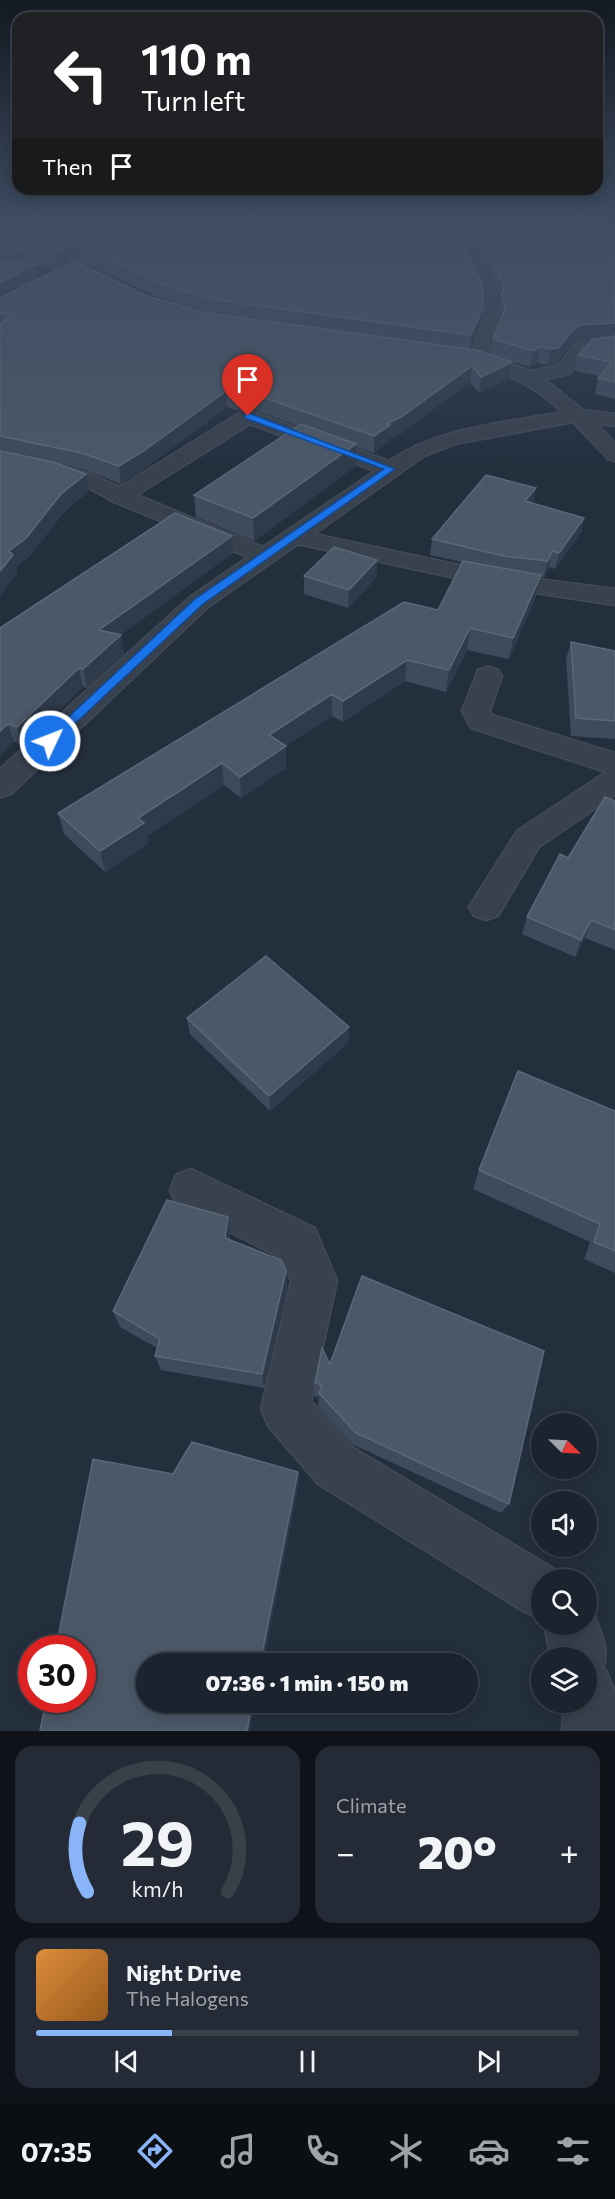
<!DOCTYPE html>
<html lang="en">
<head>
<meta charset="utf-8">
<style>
  body { margin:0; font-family:Commissioner,sans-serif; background:#242b36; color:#f1f3f6; height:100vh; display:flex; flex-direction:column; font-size:22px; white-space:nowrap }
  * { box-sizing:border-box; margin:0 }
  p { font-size:20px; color:#a0a4aa }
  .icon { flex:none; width:33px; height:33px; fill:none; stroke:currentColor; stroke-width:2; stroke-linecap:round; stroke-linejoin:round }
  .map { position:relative; height:1731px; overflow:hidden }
  .sheet { display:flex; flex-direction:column; gap:15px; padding:15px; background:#0f1319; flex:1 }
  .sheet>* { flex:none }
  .hud { position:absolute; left:12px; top:12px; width:591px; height:183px; border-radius:18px; box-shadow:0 3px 15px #0003,0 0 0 2px #39404a; background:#202124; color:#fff; overflow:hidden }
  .needle { width:39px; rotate:114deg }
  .buttons { position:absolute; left:531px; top:1413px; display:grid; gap:12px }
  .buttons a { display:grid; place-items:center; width:66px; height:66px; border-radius:50%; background:#1b232e; box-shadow:0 3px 15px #0003,0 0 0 2px #39404a; font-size:30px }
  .speed { position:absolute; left:18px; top:1635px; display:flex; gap:12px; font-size:30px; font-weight:700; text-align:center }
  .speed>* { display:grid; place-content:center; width:78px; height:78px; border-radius:50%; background:#1b232e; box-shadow:0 3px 15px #0003,0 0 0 2px #39404a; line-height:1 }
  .speed .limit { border:9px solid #d22; background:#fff; color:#111 }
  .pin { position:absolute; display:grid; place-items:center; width:51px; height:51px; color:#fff; margin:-62px -26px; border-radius:50% 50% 50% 0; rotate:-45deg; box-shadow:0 0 6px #0007 }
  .pin .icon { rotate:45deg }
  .me { position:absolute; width:66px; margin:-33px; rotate:47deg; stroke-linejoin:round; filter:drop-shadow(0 0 4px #0008) }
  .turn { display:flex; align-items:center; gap:21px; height:126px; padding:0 30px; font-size:27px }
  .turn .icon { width:78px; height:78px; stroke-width:2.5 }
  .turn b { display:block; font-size:42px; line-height:51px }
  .then { display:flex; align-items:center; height:57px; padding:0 30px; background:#0003; gap:12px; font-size:22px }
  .big { font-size:45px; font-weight:800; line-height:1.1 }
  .sheet .widget { flex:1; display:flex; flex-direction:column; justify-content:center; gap:9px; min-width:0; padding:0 21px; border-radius:18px; background:#242b36 }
  .sheet .dial { align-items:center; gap:0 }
  .dial svg { height:156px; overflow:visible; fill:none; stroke:#39404a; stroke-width:7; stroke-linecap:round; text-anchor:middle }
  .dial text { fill:#f1f3f6; stroke:none }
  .song { display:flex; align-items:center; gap:18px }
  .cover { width:72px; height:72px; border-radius:9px; background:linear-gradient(135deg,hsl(30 70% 55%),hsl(30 70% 35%)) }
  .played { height:6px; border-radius:3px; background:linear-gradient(90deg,#8ab4f8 25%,#39404a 25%) }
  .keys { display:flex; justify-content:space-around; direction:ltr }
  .heat { display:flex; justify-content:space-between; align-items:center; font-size:33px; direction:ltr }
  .sheet .tiles { flex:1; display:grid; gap:15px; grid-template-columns:1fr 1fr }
  .widget:last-child { grid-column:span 2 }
  .trip { position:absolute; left:136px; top:1653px; width:342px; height:60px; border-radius:30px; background:#1b232e; box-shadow:0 3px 15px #0003,0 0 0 2px #39404a; font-weight:800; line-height:60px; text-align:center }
  .menu { display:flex; height:96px; justify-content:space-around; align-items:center; background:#0b0e12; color:#a0a4aa }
  .menu .icon { width:42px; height:42px }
  .menu .current { color:#8ab4f8 }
  .menu b { font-size:27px; color:#f1f3f6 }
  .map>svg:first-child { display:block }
</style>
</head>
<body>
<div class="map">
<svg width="615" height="1731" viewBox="0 0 615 1731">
  <rect width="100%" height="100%" fill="#242f3e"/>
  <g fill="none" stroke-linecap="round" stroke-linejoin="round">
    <g stroke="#414a57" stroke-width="3">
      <path id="minor" d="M57,225h14l14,20 -1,22 -84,47v-12l68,-37 3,-20z
        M458,225h14l8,32 20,45 -2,9 3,12 -13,33 42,15 26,-5 7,-6 10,-14 7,-3 35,-3v10l-26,2 -20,22 -25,5 39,31 32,4v12l-18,-2 18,19v18l-7,-2 -35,-37 -118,22 -31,12 -110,78 187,40 114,15v16l-114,-17 -203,-44 -90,63 -197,187 -11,3v-28l190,-172 58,-40 -136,-56 -27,-15 -28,-9 -57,-12v-12l85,19 35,15 121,-75 7,-2 141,51c51,-34 114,-38 173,-49 -32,-30 -60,-41 -101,-51l-3,-4 3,-4 11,-1 11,-29 -1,-12 2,-9 -20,-45zM250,424l125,47 -112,76 -126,-52z
        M488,667l10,3 4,6 -12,35 2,4 123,38v42l-76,52 -41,69 -12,4 -12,-4 -5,-9 48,-76 89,-59 -135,-44 -9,-17 16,-41z
        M191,1169l124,59 22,53 -26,120 43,47 207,125 3,7h-22v39l-19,-8 -205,-127 -50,-58 -7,-17 30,-128 -8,-22 -107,-54 -6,-15 6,-15z
        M586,1603l4,2c8,19 21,44 13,63l3,2 9,22v39h-53l1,-16 -3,-13h26v-44h-35l-7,-34h42z"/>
    </g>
    <use href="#minor" fill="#38414e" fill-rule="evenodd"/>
  </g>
  <path fill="#3f4b5c" d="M0,225l69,21 -3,18 -9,5 -23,-4 3,14 110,17 62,17 -46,-14 -77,-35 -2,-15v-9l-10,-15h386l3,19 20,63 -2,16 -11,26 42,13 -3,16 -30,15 -9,-11 -70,52 -11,5v2l-15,12 -18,-6v19l-102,75 -58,-24 -2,-22 105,-69 -50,-18 -10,3 -12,-4 -80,60 -26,17 -36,-14 -26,-6 30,27 -25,21 -34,44 -14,11 1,6 -17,23z
    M473,225h142v174l-20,-5 3,-16 2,-2 -25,-5 3,-16 14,-15 -13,1 -8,4 -16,19 -8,1 -9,-2 -8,4 -39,-12 2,-16 9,-22 -2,-6 2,-11 -20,-44z
    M533,504l51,14 -3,15 -26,36 -6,-2 -5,10h-4l-4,19 -27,63 -42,-9 -21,42 -41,-11 -62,41 -11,-6 -47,30 1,22 -45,30 -17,-13 -77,51 1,8 -43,28 -41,-38 -6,-21 380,-203 24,-48 -32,-7 2,-16z
    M233,553l-113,82 4,19 -37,34 -4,-1 -60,58 -9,-3 -14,13v-127z
    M377,560l-1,18 -28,30 -44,-14v-18z
    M571,642l44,9v88l-44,-3 -5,-77z
    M615,801v149l-30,-12 -10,19 -53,-23 5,-17 41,-59z
    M187,1018l162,9 -1,16 -78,68 -80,-77z
    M615,1109v164l-31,-14 6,-17 -117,-53 6,-19 135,-59z
    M228,1217l2,18v5l56,31 1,16 -23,101 -103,-18 -6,-14 2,-8 -37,-21 -7,-16z
    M330,1364l179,140 -8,9 -147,-68 -36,-39 1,-9 -5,-1 1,-13z"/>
  <path fill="#2f3b4b" d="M66,232l3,14 -3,18 -9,5 -3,-15z
    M34,265l3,14 -37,20v-16z
    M483,307l-2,16 -11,28 1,-16z
    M615,323v15l-36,3 -8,4 -16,19 -8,1 3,-16 24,-20 8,-4z
    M540,347l-2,16 -8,4 3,-16z
    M512,362l-3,16 -30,15 2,-16z
    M472,366l-2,16 -70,52 -11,5v2l-15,12v-17l13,-12z
    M226,391l1,16 -80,60 -26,17 -2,-18z
    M248,392l1,16 -10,3 -1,-17z
    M356,444v22l-102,75 -1,-23z
    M86,474l3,17 -25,21 -34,44 -14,11 1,6 -17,23v-25l9,-20 52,-57z
    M536,488l-3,15 -8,-2z
    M584,518l-3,15 -26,36 4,-16z
    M232,536l1,17 -130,95 -4,-18z
    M552,551l-3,16 -5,10 4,-16z
    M377,560l-1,18 -28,30 1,-18z
    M541,575l-5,21 -27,63 4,-21z
    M470,628l-3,22 -21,42 3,-22z
    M121,635l3,19 -37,34 -4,-19z
    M407,660l-2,21 -62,41v-21z
    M79,668l4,19 -60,58 -6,-18z
    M332,694v22l-62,40 -1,-21z
    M8,724l6,18 -14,13v-24z
    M286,746v22l-45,30 -1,-21z
    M222,763l2,22 -77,51 1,8 -43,28 -5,-21 38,-33z
    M591,920l-6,18 -10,19 6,-17z
    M349,1027l-1,16 -78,68 -1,-15z
    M228,1217l2,18 -2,20 -3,-17z
    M286,1271l1,16 -23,101 -2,-14z
    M298,1472l1,11 -36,181h-3z
    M252,1702h3l-5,29h-3z"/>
  <path fill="#4b5868" stroke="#5c6777" stroke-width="1.5" d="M0,225h62l4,7 -2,17 -10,5 -54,-7z
    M81,225h379l3,19 20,43v20l-12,28 -262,-36 -48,-15 -77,-35 1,-19z
    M478,225h137v98l-33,2 -8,4 -16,19 -8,1 -10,-2 -7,4 -40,-12 12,-30 -3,-13 2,-10 -20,-44z
    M0,260l34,5 -34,18z
    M74,261l73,35 59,17 270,37 36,12 -31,15 -9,-11 -71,51 -14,7 3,1 -16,11 -126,-44 -10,2 -12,-3 -81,59 -26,16 -37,-13 -82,-17v-112l13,-9 -13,-2v-15z
    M615,336v46l-17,-4 14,-16 -34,-7 15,-16z
    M301,424l55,20 -103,74 -59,-23z
    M0,451l53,11 33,12 -25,20 -35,44 -17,13 4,4 -13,16z
    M486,475l50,13 -11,13 59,17 -25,35 -7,-2 -4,10 -44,-5 -72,-17z
    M175,513l57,23 -133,94 22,5 -38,34 -4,-1 -62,59 -9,-3 -8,7v-103z
    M334,547l43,13 -28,30 -45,-14z
    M463,561l78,14 -28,63 -43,-10 -21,42 -42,-10 -64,41 -11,-7 -63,41 17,11 -46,31 -18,-14 -84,55 6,5 -44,28 -42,-38 346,-211 34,8z
    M571,642l44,9v70l-39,-3z
    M605,797l10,4v129l-24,-10 -10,20 -54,-23 33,-63 8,4z
    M266,956l83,71 -80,69 -82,-78z
    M518,1071l97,40v140l-21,-9 6,-18 -121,-54z
    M167,1200l61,17 -3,21 56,22 5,11 -24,103 -107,-18 5,-17 -47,-28z
    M362,1276l182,75 -35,153 -153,-71 -37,-40 3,-8 -7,-2 7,-35 8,16z
    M192,1442l106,30 -38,192h-113v38h105l-5,29h-207l6,-31h36v-52h-26l37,-189 80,15z"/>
  <linearGradient id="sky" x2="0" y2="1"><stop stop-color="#141a22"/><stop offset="0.48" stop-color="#3f4d63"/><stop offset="1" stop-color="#3f4d63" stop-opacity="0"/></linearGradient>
  <rect width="615" height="467" fill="url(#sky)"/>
  <path fill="#1a73e8" stroke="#114b97" stroke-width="1.5" d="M245,414h6l144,55 -192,135 -149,139h-8v-5l149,-139 189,-130 -139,-51z"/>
</svg>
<div class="buttons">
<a><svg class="needle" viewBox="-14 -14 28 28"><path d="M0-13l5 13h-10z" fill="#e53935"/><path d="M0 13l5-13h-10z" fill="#a0a4aa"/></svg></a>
<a><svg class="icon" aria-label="sound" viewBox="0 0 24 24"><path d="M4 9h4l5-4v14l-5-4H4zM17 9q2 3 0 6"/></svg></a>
<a><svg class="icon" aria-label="search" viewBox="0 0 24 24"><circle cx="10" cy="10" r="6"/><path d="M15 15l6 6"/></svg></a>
<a><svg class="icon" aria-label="layers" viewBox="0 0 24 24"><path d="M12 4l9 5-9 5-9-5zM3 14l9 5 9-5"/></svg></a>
</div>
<div class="speed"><div class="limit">30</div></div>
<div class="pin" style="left:248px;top:416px;background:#d93025"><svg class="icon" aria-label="arrive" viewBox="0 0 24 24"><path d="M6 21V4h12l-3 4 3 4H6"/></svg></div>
<svg class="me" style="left:50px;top:741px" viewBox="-20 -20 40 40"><circle r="17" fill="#1a73e8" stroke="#fff" stroke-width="3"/><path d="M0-11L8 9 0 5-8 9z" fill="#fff"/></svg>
<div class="trip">07:36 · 1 min · 150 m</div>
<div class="hud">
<div class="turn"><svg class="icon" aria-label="left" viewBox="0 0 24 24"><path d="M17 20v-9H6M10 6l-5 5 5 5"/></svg><div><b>110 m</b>Turn left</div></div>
<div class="then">Then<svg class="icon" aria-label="arrive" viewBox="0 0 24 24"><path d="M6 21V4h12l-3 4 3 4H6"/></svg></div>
</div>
</div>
<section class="sheet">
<div class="tiles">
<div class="widget dial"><svg viewBox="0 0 100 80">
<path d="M14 69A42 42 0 1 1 86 69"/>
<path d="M14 69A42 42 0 0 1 10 34" stroke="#8ab4f8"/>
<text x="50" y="56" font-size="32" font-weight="700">29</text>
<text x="50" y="72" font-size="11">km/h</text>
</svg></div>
<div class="widget"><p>Climate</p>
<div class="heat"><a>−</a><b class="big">20°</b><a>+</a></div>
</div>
<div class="widget">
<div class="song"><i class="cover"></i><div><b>Night Drive</b><p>The Halogens</p></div></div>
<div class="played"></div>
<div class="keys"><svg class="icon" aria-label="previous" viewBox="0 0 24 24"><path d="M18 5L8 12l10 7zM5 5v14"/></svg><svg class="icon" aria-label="pause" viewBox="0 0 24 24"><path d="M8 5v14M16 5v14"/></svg><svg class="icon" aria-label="next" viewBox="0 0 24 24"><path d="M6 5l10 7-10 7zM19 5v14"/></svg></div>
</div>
</div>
</section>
<nav class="menu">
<b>07:35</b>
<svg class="icon current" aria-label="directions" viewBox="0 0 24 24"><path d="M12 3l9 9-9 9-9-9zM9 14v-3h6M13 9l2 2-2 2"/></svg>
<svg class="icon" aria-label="music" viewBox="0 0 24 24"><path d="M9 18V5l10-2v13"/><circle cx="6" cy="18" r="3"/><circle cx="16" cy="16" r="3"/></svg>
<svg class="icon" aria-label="phone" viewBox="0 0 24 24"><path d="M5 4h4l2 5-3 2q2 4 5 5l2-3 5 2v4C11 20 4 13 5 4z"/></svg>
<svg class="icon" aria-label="climate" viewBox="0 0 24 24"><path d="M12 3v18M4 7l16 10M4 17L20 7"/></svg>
<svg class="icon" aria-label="car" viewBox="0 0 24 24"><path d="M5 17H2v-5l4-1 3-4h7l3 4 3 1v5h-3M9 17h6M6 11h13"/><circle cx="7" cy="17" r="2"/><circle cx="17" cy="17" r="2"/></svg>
<svg class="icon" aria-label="filters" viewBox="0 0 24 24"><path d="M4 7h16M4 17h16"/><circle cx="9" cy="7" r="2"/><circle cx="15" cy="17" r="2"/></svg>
</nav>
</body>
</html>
